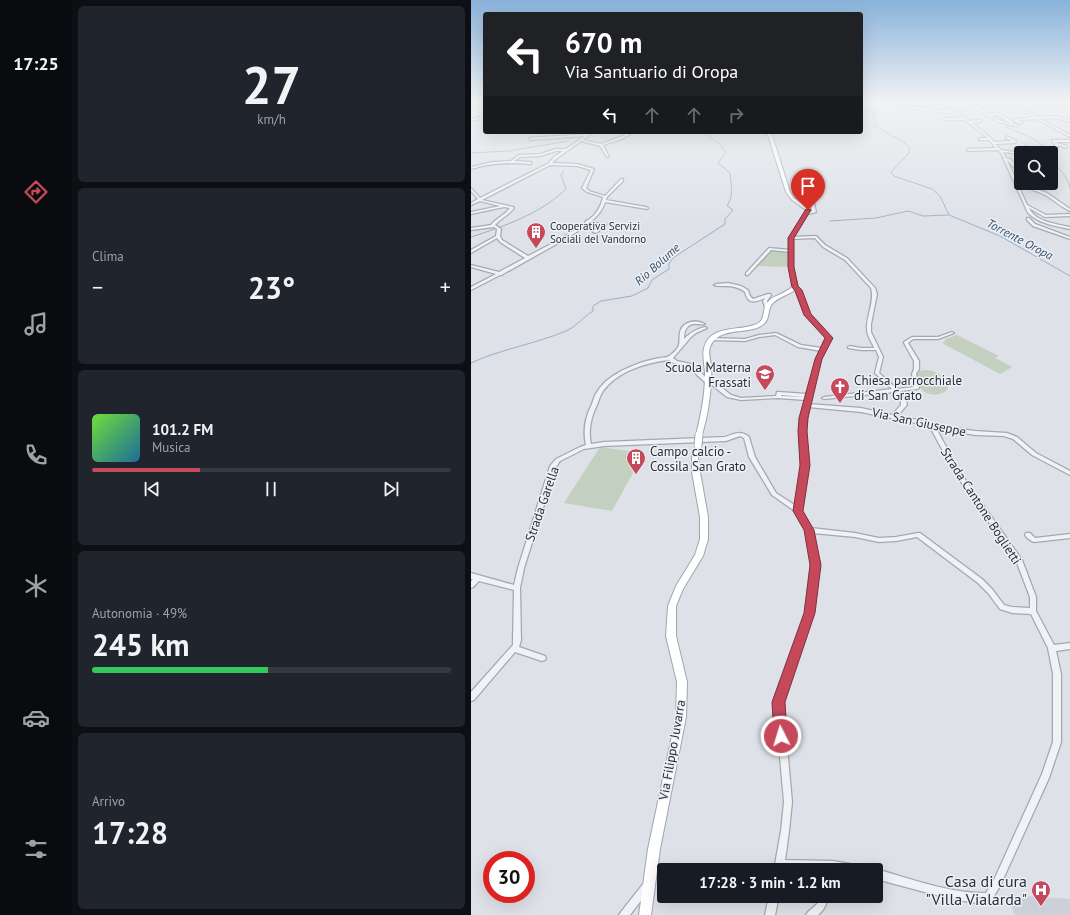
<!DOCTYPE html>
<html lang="it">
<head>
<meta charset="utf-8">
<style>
  body { margin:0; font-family:"PT Sans",sans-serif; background:#20242c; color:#f1f3f6; height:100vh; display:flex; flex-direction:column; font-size:15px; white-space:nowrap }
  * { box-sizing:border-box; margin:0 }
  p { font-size:13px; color:#9ea1a6 }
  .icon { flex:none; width:22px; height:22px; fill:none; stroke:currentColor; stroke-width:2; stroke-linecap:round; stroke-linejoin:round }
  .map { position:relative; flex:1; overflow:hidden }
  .details { display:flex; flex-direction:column; gap:6px; padding:6px; background:#0d0f14; width:399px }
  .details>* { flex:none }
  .banner { position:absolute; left:12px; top:12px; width:380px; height:122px; border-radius:4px; box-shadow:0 4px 16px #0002; background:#202124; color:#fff; overflow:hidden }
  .fabs { position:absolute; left:543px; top:146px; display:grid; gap:8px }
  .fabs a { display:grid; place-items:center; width:44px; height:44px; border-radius:4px; background:#171b24; box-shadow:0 4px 16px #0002; font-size:20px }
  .speed { position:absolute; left:12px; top:851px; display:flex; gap:8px; font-size:20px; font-weight:700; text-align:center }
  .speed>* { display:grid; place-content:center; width:52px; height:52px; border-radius:50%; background:#171b24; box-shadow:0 4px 16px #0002; line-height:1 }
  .speed .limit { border:6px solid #d22; background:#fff; color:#111 }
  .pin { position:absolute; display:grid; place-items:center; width:34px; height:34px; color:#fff; margin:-41px -17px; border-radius:50% 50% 50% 0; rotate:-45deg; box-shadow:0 0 4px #0007 }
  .pin .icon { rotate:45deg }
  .me { position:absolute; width:44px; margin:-22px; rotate:355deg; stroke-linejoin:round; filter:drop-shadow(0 0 3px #0008) }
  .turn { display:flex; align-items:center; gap:14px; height:84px; padding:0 16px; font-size:18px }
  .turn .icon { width:52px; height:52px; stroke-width:2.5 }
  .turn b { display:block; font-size:28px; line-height:34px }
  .lanes { display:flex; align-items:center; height:38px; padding:0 16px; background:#0003; justify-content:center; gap:20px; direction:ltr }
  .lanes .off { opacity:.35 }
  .big { font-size:30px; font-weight:600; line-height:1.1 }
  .details .widget { flex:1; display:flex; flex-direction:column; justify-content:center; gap:6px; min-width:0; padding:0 14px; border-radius:6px; background:#20242c }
  .details .dial { align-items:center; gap:0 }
  .dial b { font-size:52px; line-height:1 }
  .song { display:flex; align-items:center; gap:12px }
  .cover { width:48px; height:48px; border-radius:6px; background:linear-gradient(135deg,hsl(100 70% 55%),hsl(200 70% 35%)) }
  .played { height:4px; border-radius:2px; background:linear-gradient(90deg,#c5495b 30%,#363941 30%) }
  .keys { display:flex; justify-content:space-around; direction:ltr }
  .heat { display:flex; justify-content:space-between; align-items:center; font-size:22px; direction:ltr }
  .charge { height:6px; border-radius:3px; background:linear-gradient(90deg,#34c759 49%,#363941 0) }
  .trip { position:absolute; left:186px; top:863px; width:226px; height:40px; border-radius:4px; background:#171b24; box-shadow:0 4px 16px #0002; font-weight:600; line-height:40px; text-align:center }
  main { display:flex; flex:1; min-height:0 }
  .menu { display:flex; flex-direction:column; width:72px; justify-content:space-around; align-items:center; background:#090b0e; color:#9ea1a6 }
  .menu .icon { width:28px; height:28px }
  .menu .on { color:#c5495b }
  .menu b { font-size:18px; color:#f1f3f6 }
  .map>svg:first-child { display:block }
</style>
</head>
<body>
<main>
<nav class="menu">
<b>17:25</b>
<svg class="icon on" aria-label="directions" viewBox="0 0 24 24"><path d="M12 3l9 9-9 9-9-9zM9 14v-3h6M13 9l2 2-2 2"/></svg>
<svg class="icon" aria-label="music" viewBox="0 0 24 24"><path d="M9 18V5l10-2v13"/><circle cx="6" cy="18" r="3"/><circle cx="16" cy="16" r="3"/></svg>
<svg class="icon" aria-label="phone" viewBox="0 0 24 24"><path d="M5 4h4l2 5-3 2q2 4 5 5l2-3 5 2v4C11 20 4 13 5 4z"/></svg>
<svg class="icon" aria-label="climate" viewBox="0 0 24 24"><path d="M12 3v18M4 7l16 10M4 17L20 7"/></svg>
<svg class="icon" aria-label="car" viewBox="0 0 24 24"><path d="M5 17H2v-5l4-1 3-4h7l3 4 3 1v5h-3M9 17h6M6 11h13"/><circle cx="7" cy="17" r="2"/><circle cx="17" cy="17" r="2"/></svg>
<svg class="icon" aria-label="filters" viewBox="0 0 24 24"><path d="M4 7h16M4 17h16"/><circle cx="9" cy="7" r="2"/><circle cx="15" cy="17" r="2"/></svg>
</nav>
<section class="details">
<div class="widget dial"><b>27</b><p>km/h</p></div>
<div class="widget"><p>Clima</p>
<div class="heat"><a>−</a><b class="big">23°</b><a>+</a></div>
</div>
<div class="widget">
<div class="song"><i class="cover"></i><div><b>101.2 FM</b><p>Musica</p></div></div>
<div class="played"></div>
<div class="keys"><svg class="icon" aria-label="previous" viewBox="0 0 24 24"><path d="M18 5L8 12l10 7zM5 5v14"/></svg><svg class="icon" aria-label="pause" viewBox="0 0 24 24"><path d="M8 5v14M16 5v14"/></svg><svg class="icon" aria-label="next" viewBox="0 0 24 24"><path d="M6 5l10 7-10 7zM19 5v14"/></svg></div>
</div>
<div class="widget"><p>Autonomia · 49%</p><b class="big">245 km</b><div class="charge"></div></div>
<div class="widget"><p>Arrivo</p><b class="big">17:28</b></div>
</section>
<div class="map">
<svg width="599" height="915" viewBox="0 0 599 915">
  <rect width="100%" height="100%" fill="#dee1e7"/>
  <path fill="#ccd0d8" d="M536,895l63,4v16h-55z"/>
  <path fill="#c4d0bf" d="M299,251l18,1 1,15 -33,-1z
    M486,335l42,21 -4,2 17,9 -12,7 -58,-31 4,-2 -2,-1z
    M454,370c13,1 20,6 23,19 -6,7 -20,8 -27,0 -2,-3 -4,-8 -6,-12l4,-6z
    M129,447l44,6 -32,58 -48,-8z"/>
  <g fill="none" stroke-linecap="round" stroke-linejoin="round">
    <path stroke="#9bafc5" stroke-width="1" d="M390,107l15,5 1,2 -4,3 3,6 -1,3 30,17 5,6 -2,5 -16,17 -1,2 3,3 38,13 8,7 9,19 51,21 70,40
      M534,126c14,8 35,11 43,27
      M0,153l38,-2 59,-10
      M580,156c5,12 17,19 19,32
      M359,221l46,-3 32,-7 15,5 25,-1
      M0,237c34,-11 69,-23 95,-48l-5,-14 3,-4
      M0,363c30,-14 64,-19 95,-32 11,-5 17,-14 27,-20v-5l8,-5 31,-5 16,-8 4,-8 17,-11v-6l4,-5 52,-34v-5l8,-9 -6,-4c7,-11 4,-21 3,-33l-12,-10 8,-11 -4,-3v-3l-19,-14"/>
    <g stroke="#a4a8b0" stroke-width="2.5">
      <path id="minor" d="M420,101h2l12,4 39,6 6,-1 -10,-6 -16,1 -1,-1 15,-2 -2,-1h2l7,4 32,-3 1,1 -31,4 6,3 68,-8v-1h13l22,5 7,-1 -9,-4h2l11,3v2l-11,2 -23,-6 -20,2 25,13 18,-1 14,4v2l-14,-4 -16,1 30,16v2l-34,-18 -17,1 3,3 -2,1 -5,-3v-2l19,-2 -24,-13 -32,4 10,6 11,-1 14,9 -1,2h5v2l-6,-1 -12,-3 -24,-13 -20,2 15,10 11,-1 -1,2 -8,1 18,14 4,5 18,-1 -6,-3 1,-2 9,5 -1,2 -20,1 6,6 21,3h-1v1l-18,-2 3,6 4,1 11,12v3l-14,-14 20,45 19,10 24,-1v2l-25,1 -16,-9c6,14 28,16 41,19v2c-15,-3 -30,-5 -42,-16l-27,-60 -3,-3 -31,1 1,-2 28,-1 -7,-8h-10l1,-2h8l-22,-17 -1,-1h-21l1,-2h18l-11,-6 -8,1 -40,-6zM527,115l13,9c-7,-2 -14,-5 -21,-8z
        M14,116v2l-14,3v-2z
        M119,132h3l-10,8 18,4 19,-7 8,-4 2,1 -8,5 -19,6 6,12h-2l-7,-11 -19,-5 -25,18 -4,4 25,1 17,5 -8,19 3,3 16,5 16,-17h2v2l-16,16 -1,3 40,7 2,1 -1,1 -42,-7c-2,8 -8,14 -14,20l15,3 -10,8 -3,-1 8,-6 -12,-3 -14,10 -13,8 -59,33 -1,1h-2l-29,15v-3l25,-13 -25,-7v-2l28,7 26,-14 -25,-16 -3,-4 -26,15v-3l25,-14 1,-7 -3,-2 -23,3v-2l20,-3c5,-7 14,-10 19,-17l-6,-1 -33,7v-2l29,-6 -20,-5 -9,4v-2l7,-4 -7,-8v-3l9,10 69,-35 5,-6 9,-6h-7l-16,5 -20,1 -6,4 17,1v2h-1c-21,-2 -39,-1 -59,5v-2l22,-5 18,-1 8,-6 21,-1 16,-5h10l19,-13 -55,4 -1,-2 58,-4zM79,165l27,1 14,4 -9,18 5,4 16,5c-2,10 -8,20 -17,24l-2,3 -25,16 -31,16 -26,-16 -2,-4 1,-7 -6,-4c6,-7 14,-10 19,-17l-1,-1 -31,-7z
        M581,140h18v2h-15l1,1 11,3 -1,2 -8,-3v2h-2z
        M554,146l11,5v2h-2l-10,-5z
        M551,183h4l4,4 17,6 23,16v2c-9,-4 -16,-11 -25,-16 -8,-5 -16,-4 -23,-12z
        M338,190l2,1 5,21 -8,2h-1v-2l5,-1 -5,-20z
        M556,218h2l6,6 35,13v2l-37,-13 -6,-6z
        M345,236l9,9 22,13 28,30 2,6 -6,30v8l12,25 -4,16 18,16 17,-2 -2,-13 2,-5v-8l-10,-18v-1l8,-5h26l14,-5 2,1 -16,6h-25l-5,4 11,18v8l-3,5 3,14 -2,1 -17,2 6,10 1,4 -10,11 31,6 5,3 42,6 32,2 10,4 19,16 34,18v4l-38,-20 -19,-16 -9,-3 -29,-1 -39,-7 23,43 63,89 14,37v14l18,34 16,-2v6l-14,2 5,23v68l-12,36 -49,108 -9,15 -3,2h-12l-29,-5 -71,-19v-9h-1l1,-1c36,10 72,24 110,24l8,-13 48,-106 11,-32v-68l-5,-26 -17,-34 -19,-1 -12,-4 -12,-16 -10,-10 -61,-46 -21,4 -17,1 -24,-5 -42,-4 5,32 -6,48 -29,89 9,100 -3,29 -4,29 48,1 23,4 3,2 2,3h-43l-34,-1v1h-10l7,-39 3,-29 -9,-100 31,-89 6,-48 -6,-35 -10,-18 -24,-17 -23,-38 -5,-19 -4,-2 -14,5 -122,5 -20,3 -24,12 -4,6 -32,101 -4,20 1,52 -2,7 26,9 1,2 -1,2 -3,1 -27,-9 -41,48 -3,1v-9l42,-47v-5l1,-50 -35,-9 -6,6 -2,1v-7l2,-2h-2v-6l43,12 4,-17 32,-102 6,-7 24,-12 6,-2c-3,-13 -1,-27 5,-39 2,-4 3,-10 6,-14 9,-15 27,-23 43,-29 6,-2 13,-4 20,-5 3,-1 7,0 9,-2 4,-2 9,-8 10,-11 1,-4 0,-9 1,-13 3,-11 16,-13 25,-8 -3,1 -6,0 -10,0 -9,0 -11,8 -11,15 6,-6 12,-10 21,-12l2,1 -11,5 -5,4 -18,21 4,3 18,4 6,8 9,8 6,2 15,12 10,3 35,-2 1,-4h2l28,2 10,-35 4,-8 -23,-4 -23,-12 -16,2 -14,4 -34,-1 -2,-1 2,-1 34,1 14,-4 17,-2 25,12 21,3 5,-10 -22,-23 -9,-25 -3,-3 3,-1 4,4 9,25 22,23 -10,21 -12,45 52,4 31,7 9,-10v-4l-6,-9 -71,7 -2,-1 2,-1 68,-8 -17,-16 4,-16 -3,-7h-15l-13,-2v-1l2,-1 11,2h13c-2,-6 -7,-12 -7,-18 -1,-14 8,-28 4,-42l-26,-28 -22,-13 -8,-9 -24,1 -2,-1 2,-1zM198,360l4,3 18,4 6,8 9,8 6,2 15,12 14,3 37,-2 27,2 -5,31 2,34 -6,41 -20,-13 -21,-36 -6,-20c-9,-7 -14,-3 -24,0l-121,5 -13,2c-3,-13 0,-27 6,-39 2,-5 3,-10 6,-14 15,-20 42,-28 66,-31zM310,395l25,2 -25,-1zM337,407l53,5 65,13 4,2 25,46 62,90 13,34v11l-18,-1 -8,-2 -12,-16 -10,-10 -62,-46h-2l-22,4 -17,1 -24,-5 -44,-5 -10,-17 7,-46 -2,-34z
        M298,248l22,2 2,1 -2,1 -20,-2 -23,25h-2v-2z
        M257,283l13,3 7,4 2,6 3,3 15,-5h2l1,1 -4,6 2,6 -2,1 -2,-1 -2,-6 2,-3c-10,4 -17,7 -20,-6 -6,-5 -13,-6 -21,-6 -4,0 -7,0 -10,-1l2,-1z
        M555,533h4l5,5 35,-4v4l-36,4c-3,-1 -7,-4 -9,-7z
        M175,882l3,2 2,3 -2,3 -19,25h-11l2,-3 22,-28z
        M298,896h10l-4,19h-10z
        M349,896h10l-7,14 -5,5h-12l2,-3 9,-8z"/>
    </g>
    <g stroke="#9ea6b2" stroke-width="2">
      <path id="major" d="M293,132h4l4,3 18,57 4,6 16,12 -17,28v29l5,20c-7,8 -19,9 -26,17 -6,8 0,17 -13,23 -15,7 -41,0 -49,20 -2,5 0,12 1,18 1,6 0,12 0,18 -1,18 -4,35 -9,52l-3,2 -3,-2c5,-20 9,-40 9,-60 0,-9 -3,-19 -1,-27 6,-23 33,-17 50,-23 13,-4 7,-13 13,-22 6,-8 18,-9 25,-16l-3,-20v-29l17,-28 -14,-10 -6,-8 -18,-57z
        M225,443h2l3,2 -3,12 2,15 8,45v22l-5,17 -20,33 -7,17v30l11,46 -1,35 -26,132 -9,66h-12l9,-66 28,-132 1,-35 -11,-46 2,-30 8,-20 19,-31 5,-16v-22l-8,-45v-15z"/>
    </g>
    <use href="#minor" fill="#f0f2f5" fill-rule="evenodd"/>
    <use href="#major" fill="#fff" fill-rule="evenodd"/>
    <g stroke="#9ea6b2" stroke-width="9" stroke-linecap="butt">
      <path id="major-bridge" d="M227,445l1,-10"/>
    </g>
    <use href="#major-bridge" stroke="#fff" stroke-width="7"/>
  </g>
  <linearGradient id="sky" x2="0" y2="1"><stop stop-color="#89b2da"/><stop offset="0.44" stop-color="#f0f2f4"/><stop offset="1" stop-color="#f0f2f4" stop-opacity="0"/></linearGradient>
  <rect width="599" height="229" fill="url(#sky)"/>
  <path fill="#c5495b" stroke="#802f3b" d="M335,209l5,1 -17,28v29l4,19 4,4 9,24 22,24 -11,21 -14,59 -1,13 3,34 -7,46 11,19 7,35 -6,48 -30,89 2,34 -1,5 -5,2 -5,-2 -2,-5 -2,-34 32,-89 6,-48 -6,-35 -11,-19 7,-46 -2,-34 1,-13 16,-59 10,-21 -21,-23 -9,-24 -3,-4 -4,-20v-29z"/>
  <defs>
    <g id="building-pin" transform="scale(1)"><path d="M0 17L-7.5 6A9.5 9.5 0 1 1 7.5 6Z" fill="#c5495b" stroke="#edf0f4"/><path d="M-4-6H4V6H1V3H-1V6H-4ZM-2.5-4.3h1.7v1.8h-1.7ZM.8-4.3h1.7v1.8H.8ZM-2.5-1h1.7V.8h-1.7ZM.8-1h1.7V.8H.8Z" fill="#fff"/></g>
    <g id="school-pin" transform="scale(1)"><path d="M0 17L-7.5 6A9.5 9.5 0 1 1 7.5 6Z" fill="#c5495b" stroke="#edf0f4"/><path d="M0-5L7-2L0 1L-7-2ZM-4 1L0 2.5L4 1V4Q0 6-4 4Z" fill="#fff"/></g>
    <g id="church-pin" transform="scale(1)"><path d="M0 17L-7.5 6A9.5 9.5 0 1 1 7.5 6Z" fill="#c5495b" stroke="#edf0f4"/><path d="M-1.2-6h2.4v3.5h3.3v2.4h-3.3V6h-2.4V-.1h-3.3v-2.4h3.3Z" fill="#fff"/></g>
    <g id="hospital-pin" transform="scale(1)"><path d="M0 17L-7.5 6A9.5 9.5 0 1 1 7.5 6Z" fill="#c5495b" stroke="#edf0f4"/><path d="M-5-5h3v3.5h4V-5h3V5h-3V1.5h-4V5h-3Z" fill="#fff"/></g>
  </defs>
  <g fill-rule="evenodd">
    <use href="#building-pin" x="65" y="232"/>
    <use href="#school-pin" x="294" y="374"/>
    <use href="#church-pin" x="369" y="387"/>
    <use href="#building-pin" x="165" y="458"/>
    <use href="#hospital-pin" x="570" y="890"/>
  </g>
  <g text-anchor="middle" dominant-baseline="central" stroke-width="3" stroke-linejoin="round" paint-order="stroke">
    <g font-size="11" fill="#282f3c" stroke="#edf0f4" text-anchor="start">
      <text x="79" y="226">Cooperativa Servizi<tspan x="79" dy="13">Sociali del Vandorno</tspan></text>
    </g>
    <g font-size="12" font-style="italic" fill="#354e6e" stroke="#edf0f4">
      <text transform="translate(549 239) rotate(28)">Torrente Oropa</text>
      <text transform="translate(186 264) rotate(-42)">Rio Bolume</text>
    </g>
    <g font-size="13" fill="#282f3c" stroke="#edf0f4" text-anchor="start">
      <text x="280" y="367" text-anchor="end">Scuola Materna<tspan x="280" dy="15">Frassati</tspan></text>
      <text x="383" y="380">Chiesa parrocchiale<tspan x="383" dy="15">di San Grato</tspan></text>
      <text x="179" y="451">Campo calcio -<tspan x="179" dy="15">Cossila San Grato</tspan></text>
    </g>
    <g font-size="13" fill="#282f3c" stroke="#edf0f4">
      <text transform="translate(448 422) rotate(12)">Via San Giuseppe</text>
      <text transform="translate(71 504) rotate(-71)">Strada Garella</text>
      <text transform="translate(510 506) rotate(57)">Strada Cantone Boglietti</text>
      <text transform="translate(201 750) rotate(-80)">Via Filippo Juvarra</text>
    </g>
    <g font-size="16" fill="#282f3c" stroke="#edf0f4" text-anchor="end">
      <text x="556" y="881">Casa di cura<tspan x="556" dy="18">"Villa Vialarda"</tspan></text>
    </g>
  </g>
</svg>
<div class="fabs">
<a><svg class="icon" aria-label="search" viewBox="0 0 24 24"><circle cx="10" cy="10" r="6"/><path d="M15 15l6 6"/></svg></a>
</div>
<div class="speed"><div class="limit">30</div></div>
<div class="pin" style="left:337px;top:210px;background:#d93025"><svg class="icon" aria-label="arrive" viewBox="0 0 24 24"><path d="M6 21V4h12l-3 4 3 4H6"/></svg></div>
<svg class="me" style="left:310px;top:736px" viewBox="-20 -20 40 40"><circle r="17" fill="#c5495b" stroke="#fff" stroke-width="3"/><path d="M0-11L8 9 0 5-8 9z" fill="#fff"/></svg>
<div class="trip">17:28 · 3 min · 1.2 km</div>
<div class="banner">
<div class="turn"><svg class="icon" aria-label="left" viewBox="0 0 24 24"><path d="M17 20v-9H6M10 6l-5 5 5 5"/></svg><div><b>670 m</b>Via Santuario di Oropa</div></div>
<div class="lanes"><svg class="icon" aria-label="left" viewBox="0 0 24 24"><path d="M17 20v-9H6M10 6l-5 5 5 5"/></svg><svg class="icon off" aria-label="ahead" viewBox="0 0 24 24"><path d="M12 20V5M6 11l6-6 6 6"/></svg><svg class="icon off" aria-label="ahead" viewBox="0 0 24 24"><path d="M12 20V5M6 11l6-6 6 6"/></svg><svg class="icon off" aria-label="right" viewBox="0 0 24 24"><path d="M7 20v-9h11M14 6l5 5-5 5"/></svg></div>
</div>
</div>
</main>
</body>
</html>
